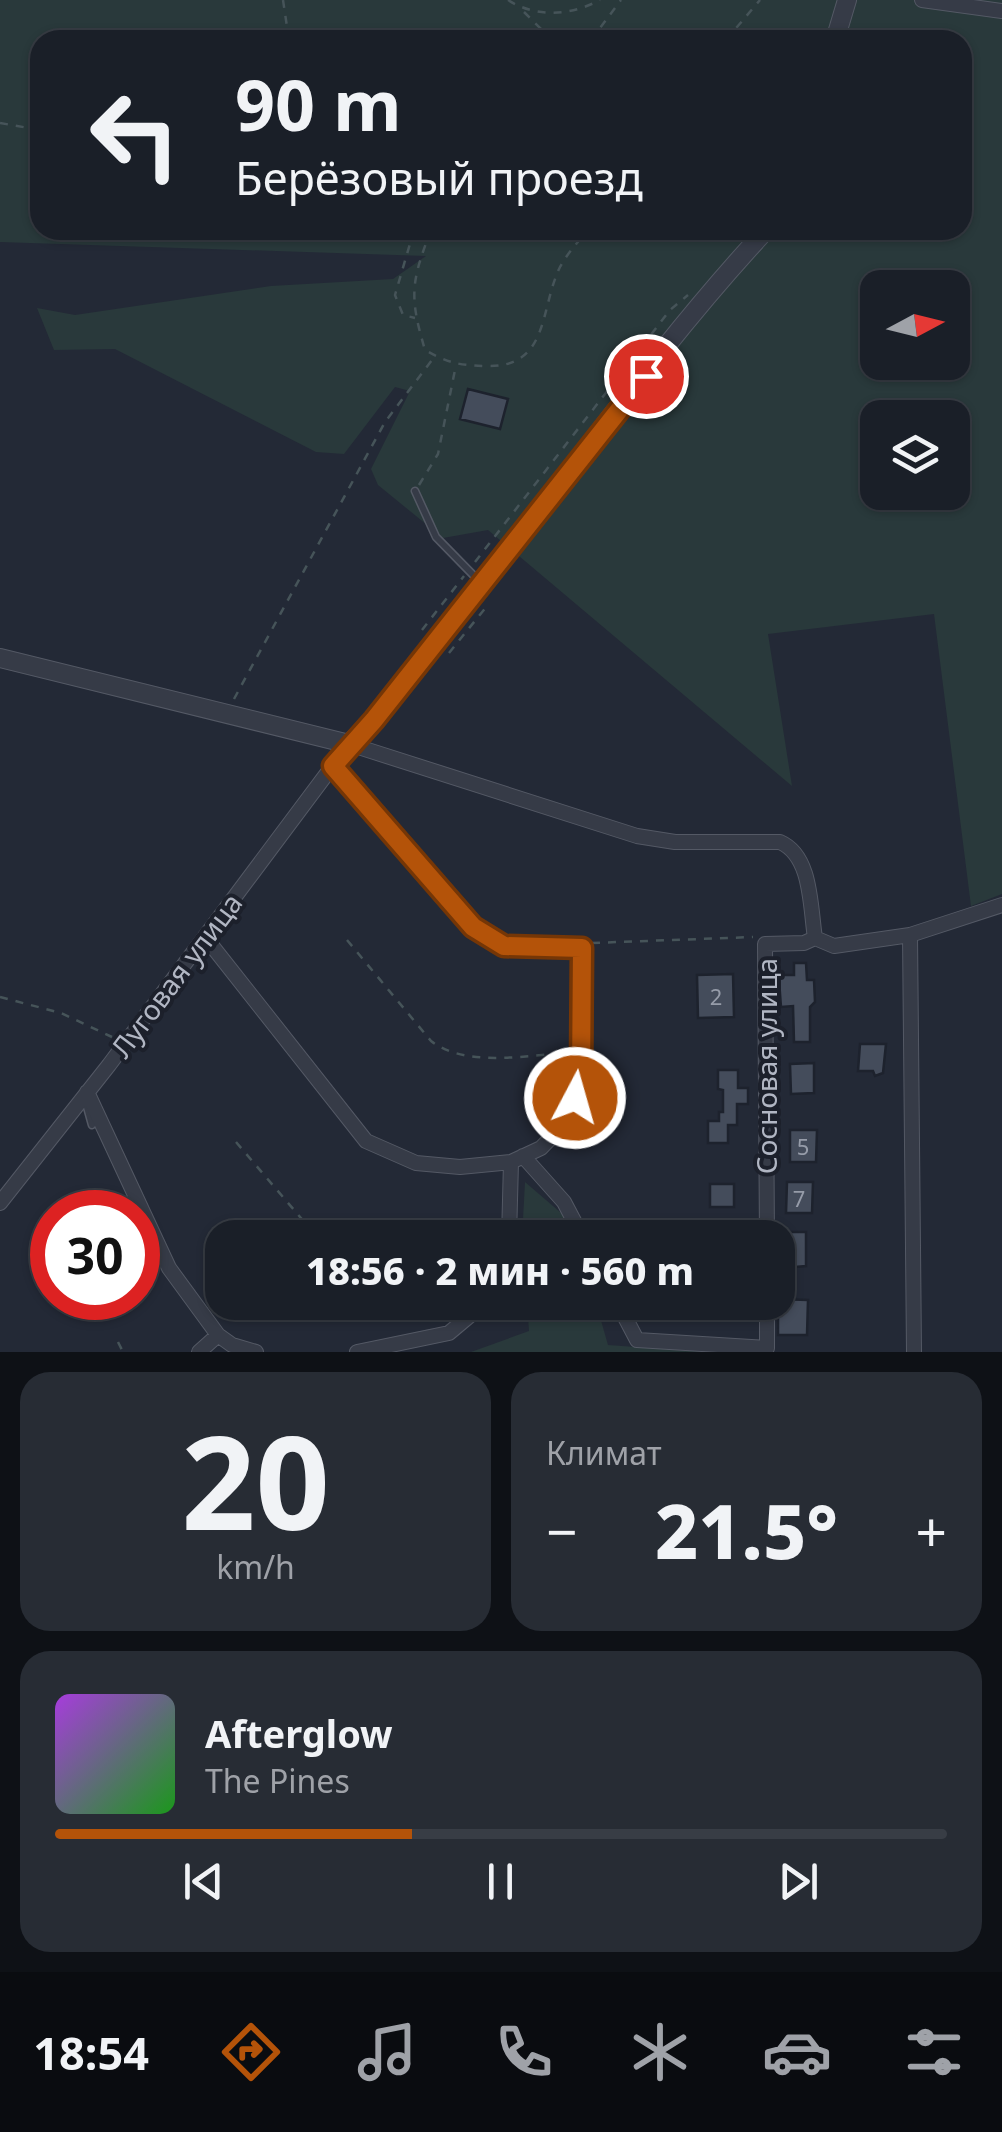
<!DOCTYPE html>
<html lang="ru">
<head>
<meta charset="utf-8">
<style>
  body { margin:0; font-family:"Noto Sans",sans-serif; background:#272c34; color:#f1f3f6; height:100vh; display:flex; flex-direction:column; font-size:38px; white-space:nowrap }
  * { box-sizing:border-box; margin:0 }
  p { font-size:32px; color:#9fa2a8 }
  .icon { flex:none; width:55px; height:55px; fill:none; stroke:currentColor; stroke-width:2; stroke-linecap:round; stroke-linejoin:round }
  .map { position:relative; height:1352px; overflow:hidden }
  .side { display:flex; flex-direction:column; gap:20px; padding:20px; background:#0e1116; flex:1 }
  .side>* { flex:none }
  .hud { position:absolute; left:30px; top:30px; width:942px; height:210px; border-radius:30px; box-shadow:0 2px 8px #0004,0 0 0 2px #383d45; background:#1a1f28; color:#f1f3f6; overflow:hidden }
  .needle { width:65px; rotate:83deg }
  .buttons { position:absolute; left:860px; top:270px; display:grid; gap:20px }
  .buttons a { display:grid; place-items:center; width:110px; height:110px; border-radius:20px; background:#1a1f28; box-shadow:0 2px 8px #0004,0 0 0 2px #383d45; font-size:50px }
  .speed { position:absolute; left:30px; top:1190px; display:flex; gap:20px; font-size:50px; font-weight:700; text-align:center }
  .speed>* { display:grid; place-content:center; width:130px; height:130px; border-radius:50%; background:#1a1f28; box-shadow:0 2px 8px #0004,0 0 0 2px #383d45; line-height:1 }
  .speed .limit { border:15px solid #d22; background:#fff; color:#111 }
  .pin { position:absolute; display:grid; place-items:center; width:85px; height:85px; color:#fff; margin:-42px; border:5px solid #fff; border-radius:50%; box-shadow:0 2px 10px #0007 }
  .me { position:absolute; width:110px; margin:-55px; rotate:6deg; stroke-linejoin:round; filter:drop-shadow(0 0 8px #0008) }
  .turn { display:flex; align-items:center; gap:35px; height:210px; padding:0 40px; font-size:45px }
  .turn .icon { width:130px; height:130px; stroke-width:2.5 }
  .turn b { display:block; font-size:70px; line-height:85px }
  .big { font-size:75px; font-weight:800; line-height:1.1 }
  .side .card { flex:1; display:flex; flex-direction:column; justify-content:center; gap:15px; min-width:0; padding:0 35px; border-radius:30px; background:#272c34 }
  .side .dial { align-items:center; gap:0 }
  .dial b { font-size:130px; line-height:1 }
  .song { display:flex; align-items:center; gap:30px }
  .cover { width:120px; height:120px; border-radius:15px; background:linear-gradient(135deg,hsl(280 70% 55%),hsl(120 70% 35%)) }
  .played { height:10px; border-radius:5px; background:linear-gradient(90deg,#b45309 40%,#383d45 40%) }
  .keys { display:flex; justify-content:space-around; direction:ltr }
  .heat { display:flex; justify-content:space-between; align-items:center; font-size:55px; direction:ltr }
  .side .tiles { flex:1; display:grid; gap:20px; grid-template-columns:1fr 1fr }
  .card:last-child { grid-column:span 2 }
  .trip { position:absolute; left:205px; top:1220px; width:590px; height:100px; border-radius:30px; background:#1a1f28; box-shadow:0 2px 8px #0004,0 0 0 2px #383d45; font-weight:800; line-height:100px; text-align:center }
  .menu { display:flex; height:160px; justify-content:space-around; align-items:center; background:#0a0c10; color:#9fa2a8 }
  .menu .icon { width:70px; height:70px }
  .menu .active { color:#b45309 }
  .menu b { font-size:45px; color:#f1f3f6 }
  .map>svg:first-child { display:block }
</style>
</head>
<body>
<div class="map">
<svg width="1002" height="1352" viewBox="0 0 1002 1352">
  <rect width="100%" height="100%" fill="#232936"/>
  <path fill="#29393b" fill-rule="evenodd" d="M0,0h1002v894l-31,12 -37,-292 -166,20 24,152 -304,-256 -45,8 -65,-53 -7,-16 39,-78 -15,-4 -51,67 -28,-2 -201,-103 -61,1 -17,-42 38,7 196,-29 122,-7 33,-23 -426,-14zM40,40h922v190h-922zM878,288h74v74h-74zM878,418h74v74h-74z
    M525,1182l49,42 3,13 -55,1z
    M527,1303h69l12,42 97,7h-234l58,-21z"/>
  <path fill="#444c5b" stroke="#1d222d" stroke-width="2.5" d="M468,389l40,10 -8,30 -40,-10z
    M794,963h12l1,17h7l1,22 -5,5v35h-16l-1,-36 -12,1 -2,-27 4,-5h11z
    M733,974l1,43 -36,1 -1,-43z
    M860,1044h26l-3,29 -8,3 -2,-5h-15z
    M814,1063v30l-23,1 -1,-30z
    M718,1070h20v18h10v16h-11v21h-9v18h-20v-22h11v-9h4v-22l-5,-1z
    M790,1130h27l-1,32h-26z
    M787,1182h26l-1,31h-26z
    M710,1184h24v23h-24z
    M783,1232h23v34l-22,2z
    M778,1299l30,1 -1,35h-29z"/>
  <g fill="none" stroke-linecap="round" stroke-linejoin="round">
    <g stroke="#545965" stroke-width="9">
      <path id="service" d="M415,491l21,46 44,45
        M87,1107l5,18"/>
    </g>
    <g stroke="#545965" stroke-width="16">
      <path id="minor" d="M922,0l80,11
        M910,935l4,417
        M205,937l161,204 50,22 44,4 51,-5 30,-14 29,-30 11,-40v-130l-78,-2 -30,-19 -140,-161
        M87,1092l82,176 49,67 14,10 24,7
        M523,1156l41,46 19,36
        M0,1203l109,-138 240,-321 288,92 38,6h105c32,14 30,64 35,96l19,8 76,-11 92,-30
        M509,1238l2,-76
        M767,1238l-2,-294 39,-1 11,-5
        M617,1302l20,38 130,8v-46
        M199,1352l19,-17
        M357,1352l92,-19 37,-31"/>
    </g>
    <g stroke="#545965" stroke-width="20">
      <path id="tertiary" d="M835,40l12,-40
        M0,658l349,86c42,-41 76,-88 113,-134 101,-126 194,-262 304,-380"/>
    </g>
    <path stroke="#465459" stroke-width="2.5" stroke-dasharray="8 8" stroke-linecap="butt" d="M283,0l6,40
      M508,0c28,18 62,16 92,0
      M524,12l28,28
      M591,40l30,-40
      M726,40l34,-40
      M0,123l40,7
      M414,230l-19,65 8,20 12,3
      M431,230c-20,52 -22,66 -6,120 23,13 33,15 59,16 66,3 55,-56 76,-99 7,-13 19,-27 29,-37
      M419,485l19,-31 18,-89
      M475,562l195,-252 18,-15
      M422,630l42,-54
      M449,653l38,-47
      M234,699l151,-277 50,-66
      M347,940l84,101c35,27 95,14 138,12
      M592,943l161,-6
      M0,997l61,16 51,24
      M236,1142l82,96
      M118,1342l5,10"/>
    <use href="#service" stroke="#363b47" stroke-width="6"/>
    <use href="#minor" stroke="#363b47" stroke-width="14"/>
    <use href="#tertiary" stroke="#363b47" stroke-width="18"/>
  </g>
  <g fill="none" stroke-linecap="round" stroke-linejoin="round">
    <g stroke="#753606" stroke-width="25">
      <path id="route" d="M575,1098l6,-20 1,-130 -78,-2 -31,-19 -140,-161 41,-46 272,-344"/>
    </g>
    <use href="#route" stroke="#b45309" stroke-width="18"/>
  </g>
  <g text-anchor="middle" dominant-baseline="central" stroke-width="8" stroke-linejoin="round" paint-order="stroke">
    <g font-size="22" fill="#969ca9">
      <text x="716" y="996">2</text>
      <text x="803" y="1146">5</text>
      <text x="799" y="1198">7</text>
    </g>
    <g font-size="28" fill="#b1b6c3" stroke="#1c202b">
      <text transform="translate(176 975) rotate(-53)">Луговая улица</text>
      <text transform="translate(766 1066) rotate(-90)">Сосновая улица</text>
    </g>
  </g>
</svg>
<div class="buttons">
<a><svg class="needle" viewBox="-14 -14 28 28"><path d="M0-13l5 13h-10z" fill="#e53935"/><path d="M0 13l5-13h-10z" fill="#9fa2a8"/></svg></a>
<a><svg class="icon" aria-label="layers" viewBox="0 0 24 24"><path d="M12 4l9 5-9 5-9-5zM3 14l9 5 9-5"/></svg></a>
</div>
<div class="speed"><div class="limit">30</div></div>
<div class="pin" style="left:646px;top:376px;background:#d93025"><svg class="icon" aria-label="arrive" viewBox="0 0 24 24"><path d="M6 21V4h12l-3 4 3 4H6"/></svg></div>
<svg class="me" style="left:575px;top:1098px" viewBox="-20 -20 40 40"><circle r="17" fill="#b45309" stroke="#fff" stroke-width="3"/><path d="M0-11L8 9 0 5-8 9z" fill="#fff"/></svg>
<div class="trip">18:56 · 2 мин · 560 m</div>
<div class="hud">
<div class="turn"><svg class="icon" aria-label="left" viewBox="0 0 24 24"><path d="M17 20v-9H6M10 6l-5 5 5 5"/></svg><div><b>90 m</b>Берёзовый проезд</div></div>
</div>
</div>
<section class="side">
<div class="tiles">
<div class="card dial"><b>20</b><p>km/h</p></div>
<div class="card"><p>Климат</p>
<div class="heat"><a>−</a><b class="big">21.5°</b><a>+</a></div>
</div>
<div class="card">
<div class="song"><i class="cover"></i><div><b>Afterglow</b><p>The Pines</p></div></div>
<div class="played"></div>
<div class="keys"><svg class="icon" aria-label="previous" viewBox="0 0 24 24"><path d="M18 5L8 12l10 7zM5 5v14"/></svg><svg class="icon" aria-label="pause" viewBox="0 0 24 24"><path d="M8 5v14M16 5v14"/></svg><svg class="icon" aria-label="next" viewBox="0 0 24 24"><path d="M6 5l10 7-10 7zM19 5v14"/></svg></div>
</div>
</div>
</section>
<nav class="menu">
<b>18:54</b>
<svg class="icon active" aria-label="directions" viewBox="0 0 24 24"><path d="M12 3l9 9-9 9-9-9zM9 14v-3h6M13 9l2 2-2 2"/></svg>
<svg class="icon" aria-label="music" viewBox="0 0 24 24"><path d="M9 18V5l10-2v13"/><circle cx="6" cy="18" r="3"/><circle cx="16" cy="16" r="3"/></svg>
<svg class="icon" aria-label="phone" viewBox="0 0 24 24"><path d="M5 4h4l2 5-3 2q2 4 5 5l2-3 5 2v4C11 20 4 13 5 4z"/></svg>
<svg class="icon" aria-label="climate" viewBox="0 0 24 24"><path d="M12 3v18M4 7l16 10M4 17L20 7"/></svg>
<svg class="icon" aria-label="car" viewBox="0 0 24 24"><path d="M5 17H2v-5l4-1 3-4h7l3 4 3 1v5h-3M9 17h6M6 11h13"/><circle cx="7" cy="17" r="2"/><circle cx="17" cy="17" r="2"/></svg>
<svg class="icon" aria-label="filters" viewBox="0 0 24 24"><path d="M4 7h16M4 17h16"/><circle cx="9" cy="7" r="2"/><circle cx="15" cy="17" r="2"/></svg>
</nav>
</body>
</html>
